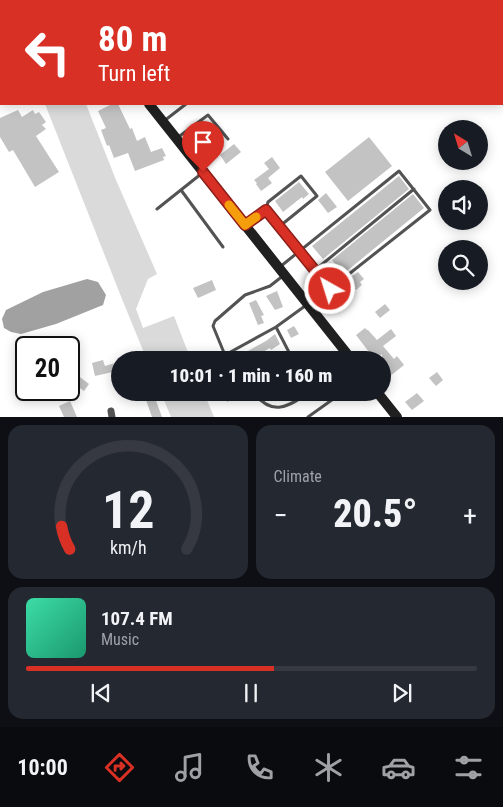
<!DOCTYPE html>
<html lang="en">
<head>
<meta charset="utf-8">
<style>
  body { margin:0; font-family:"Roboto Condensed",sans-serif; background:#242831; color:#f1f3f6; height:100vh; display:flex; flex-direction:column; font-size:19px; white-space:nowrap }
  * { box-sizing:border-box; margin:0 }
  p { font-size:16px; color:#9ea1a6 }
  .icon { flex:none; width:28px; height:28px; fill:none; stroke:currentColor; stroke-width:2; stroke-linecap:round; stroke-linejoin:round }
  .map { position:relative; height:417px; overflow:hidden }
  .panel { display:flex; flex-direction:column; gap:8px; padding:8px; background:#0d0f14; flex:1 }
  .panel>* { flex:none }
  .hud { position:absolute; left:0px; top:0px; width:504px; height:105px; box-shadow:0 2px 12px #0003; background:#d93025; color:#fff; overflow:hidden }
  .needle { width:32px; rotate:322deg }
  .buttons { position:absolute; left:438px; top:120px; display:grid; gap:10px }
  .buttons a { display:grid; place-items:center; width:50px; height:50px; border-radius:50%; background:#171b24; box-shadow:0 2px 12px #0003; font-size:25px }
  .speed { position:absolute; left:15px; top:336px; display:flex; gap:10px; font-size:25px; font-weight:700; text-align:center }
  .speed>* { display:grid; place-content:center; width:65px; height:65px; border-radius:50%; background:#171b24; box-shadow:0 2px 12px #0003; line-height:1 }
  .speed .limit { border:2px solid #111; border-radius:8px; background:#fff; color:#111 }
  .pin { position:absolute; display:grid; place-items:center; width:42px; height:42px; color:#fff; margin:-51px -21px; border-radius:50% 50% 50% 0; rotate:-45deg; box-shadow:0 0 5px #0007 }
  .pin .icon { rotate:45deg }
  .me { position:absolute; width:55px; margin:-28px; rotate:321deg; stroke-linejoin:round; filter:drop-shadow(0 0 4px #0008) }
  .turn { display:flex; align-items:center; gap:18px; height:105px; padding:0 15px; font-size:22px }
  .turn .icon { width:65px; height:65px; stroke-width:2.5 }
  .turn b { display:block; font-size:35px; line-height:42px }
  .big { font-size:38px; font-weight:800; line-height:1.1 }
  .panel .card { flex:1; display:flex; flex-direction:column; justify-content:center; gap:8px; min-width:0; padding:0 18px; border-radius:15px; background:#242831 }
  .panel .dial { align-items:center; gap:0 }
  .dial svg { height:130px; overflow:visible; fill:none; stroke:#363941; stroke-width:7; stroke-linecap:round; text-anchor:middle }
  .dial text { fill:#f1f3f6; stroke:none }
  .song { display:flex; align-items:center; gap:15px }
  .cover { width:60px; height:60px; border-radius:8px; background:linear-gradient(135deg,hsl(160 70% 55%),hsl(160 70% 35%)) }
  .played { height:5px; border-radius:2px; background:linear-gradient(90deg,#d93025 55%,#363941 55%) }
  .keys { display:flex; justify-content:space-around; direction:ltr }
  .heat { display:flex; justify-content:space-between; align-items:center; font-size:28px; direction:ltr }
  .panel .tiles { flex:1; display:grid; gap:8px; grid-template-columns:1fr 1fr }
  .card:last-child { grid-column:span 2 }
  .trip { position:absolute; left:111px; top:351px; width:280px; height:50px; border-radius:25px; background:#171b24; box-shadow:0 2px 12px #0003; font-weight:800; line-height:50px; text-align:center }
  .tabs { display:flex; height:80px; justify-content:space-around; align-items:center; background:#090b0e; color:#9ea1a6 }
  .tabs .icon { width:35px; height:35px }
  .tabs .on { color:#d93025 }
  .tabs b { font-size:22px; color:#f1f3f6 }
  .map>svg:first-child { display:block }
</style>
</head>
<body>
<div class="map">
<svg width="503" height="417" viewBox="0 0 503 417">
  <rect width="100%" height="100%" fill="#fff"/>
  <path fill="#dadada" d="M45,104h41l30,76 41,94 -9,5 -12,30 7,19 31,-12 17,44h-44l-25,-61z
    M161,393h43l10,24h-43z"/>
  <path fill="#a1a1a1" d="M87,279l11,3 8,13 -3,10 -47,19 -35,10 -10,-2 -7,-4 -2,-9 4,-9 37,-18z"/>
  <path fill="#c3c3c3" d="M112,104h6l12,25 2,-1 5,13 8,-4 6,15 11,-4 4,8 -3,1 1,3 -29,11 -7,-18 -14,5 -5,-13 -2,1 -6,-16 5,-2 -8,-17z
    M18,110l4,7 11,-7 2,4 4,-2 7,10 -4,3 4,4 -10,7 23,36 -24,15 -22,-37 -4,2 -9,-15v-19z
    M369,137l23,29 -44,35 -23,-29z
    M234,144l7,8 -15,12 -6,-9z
    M272,157l8,11 -12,10 4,5 -11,8 -5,-7 1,-1 -3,-3 15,-11 -5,-6z
    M399,176l10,13 -86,70 -11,-13z
    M299,182l10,12 -6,5 -1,-2 -19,15 -8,-11z
    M326,193l11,14 -9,6 -10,-13z
    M413,194l11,14 -81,66 -11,-14z
    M358,272l6,7 -4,3 2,3 -6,5 -8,-11z
    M212,280l4,10 -18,8 -5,-10z
    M277,291l6,16 -8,3 -9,-14z
    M343,293l7,9 -5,4 -1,-2 -8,6 -5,-5 9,-6 -2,-2z
    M256,300l8,15 -3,1 3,7 -6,2 -9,-22z
    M385,304l5,6 -10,8 -5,-6z
    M294,326l5,8 -8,4 -4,-8z
    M365,328l2,2h1l9,10 14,-11 5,7 -13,10 11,13 3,-3 7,9 -15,12 -7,-8v-15l-7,6 -19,-25z
    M275,334l5,10 -9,6 -1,-2 -20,11 -4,-7 20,-11z
    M103,360l2,6 10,-3 2,8 -22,5 -3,-13z
    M72,371l17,13 -5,7 -7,-5 -8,12 -11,-8h11v-14z
    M437,372l6,8 -7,6 -7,-8z
    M223,392h12l3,5 -11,5z
    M417,393l7,8 -12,9 -7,-8z
    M154,397v2l1,-1 7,19h-10l-6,-17z
    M70,401l7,16h-13l-5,-11z"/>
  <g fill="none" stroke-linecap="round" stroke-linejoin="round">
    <path stroke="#535353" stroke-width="3" d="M100,0l1,1
      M136,1l2,-1
      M164,121l22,-17
      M177,138l31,-23 20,24
      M181,190l42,57
      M157,209l44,-35
      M266,209l2,-7 33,-26 16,20 -37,30
      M246,224l20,-15c22,27 43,54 64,80l100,-79 -31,-39 -118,95
      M315,270l99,-81
      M276,327l17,33
      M225,355l51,-28 29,-21
      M227,360l-14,-34 2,-5 30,-26 25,-9 14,-11
      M253,392c19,25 35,15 57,0
      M308,417l35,-25"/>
    <path stroke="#535353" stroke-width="7" d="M471,1l1,-1
      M111,411l1,6"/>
    <path stroke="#202020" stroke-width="10" d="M67,0l1,1
      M456,0l5,1
      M502,14h1
      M149,104l203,256
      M377,392l20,25"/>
  </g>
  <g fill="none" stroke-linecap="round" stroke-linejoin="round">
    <g stroke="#8d1f18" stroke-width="12">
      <path id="route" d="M203,172l42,53 21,-15 64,79"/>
    </g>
    <use href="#route" stroke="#d93025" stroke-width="9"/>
    <path stroke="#f59e0b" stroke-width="9" d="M229,205l16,20 11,-8"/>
  </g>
</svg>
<div class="buttons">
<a><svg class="needle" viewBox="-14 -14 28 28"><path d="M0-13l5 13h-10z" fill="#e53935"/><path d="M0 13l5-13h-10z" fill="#9ea1a6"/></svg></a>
<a><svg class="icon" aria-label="sound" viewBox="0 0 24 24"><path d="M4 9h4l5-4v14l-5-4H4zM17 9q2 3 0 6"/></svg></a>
<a><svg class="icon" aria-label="search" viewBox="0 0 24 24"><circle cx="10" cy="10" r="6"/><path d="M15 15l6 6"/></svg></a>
</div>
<div class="speed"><div class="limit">20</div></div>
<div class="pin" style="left:203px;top:172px;background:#d93025"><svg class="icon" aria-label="arrive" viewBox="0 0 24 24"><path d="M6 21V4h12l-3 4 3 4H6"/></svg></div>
<svg class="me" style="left:330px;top:289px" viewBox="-20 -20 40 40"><circle r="17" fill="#d93025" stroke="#fff" stroke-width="3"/><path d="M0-11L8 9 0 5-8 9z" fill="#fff"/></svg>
<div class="trip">10:01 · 1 min · 160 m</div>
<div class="hud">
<div class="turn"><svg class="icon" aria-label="left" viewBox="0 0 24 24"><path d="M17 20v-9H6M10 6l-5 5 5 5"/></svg><div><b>80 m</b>Turn left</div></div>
</div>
</div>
<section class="panel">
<div class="tiles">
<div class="card dial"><svg viewBox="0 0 100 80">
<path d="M14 69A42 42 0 1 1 86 69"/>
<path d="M14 69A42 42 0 0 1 9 55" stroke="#d93025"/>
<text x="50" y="56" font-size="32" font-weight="700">12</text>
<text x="50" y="72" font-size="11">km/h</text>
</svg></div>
<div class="card"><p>Climate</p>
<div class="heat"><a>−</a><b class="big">20.5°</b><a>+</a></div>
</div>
<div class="card">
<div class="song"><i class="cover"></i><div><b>107.4 FM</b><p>Music</p></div></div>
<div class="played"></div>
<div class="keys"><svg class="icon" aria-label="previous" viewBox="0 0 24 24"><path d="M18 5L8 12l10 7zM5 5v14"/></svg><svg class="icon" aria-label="pause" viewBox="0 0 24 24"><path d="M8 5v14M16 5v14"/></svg><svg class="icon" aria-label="next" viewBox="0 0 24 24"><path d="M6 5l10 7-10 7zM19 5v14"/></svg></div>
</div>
</div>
</section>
<nav class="tabs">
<b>10:00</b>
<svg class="icon on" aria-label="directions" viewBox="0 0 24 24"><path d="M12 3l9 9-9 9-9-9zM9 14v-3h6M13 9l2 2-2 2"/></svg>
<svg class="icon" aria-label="music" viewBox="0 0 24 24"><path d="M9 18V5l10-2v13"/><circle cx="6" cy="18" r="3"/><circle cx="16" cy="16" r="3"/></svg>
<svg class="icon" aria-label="phone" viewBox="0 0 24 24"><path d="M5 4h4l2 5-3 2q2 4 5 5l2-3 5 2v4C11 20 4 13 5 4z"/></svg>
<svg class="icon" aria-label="climate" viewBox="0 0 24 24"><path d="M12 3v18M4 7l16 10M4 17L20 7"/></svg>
<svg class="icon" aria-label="car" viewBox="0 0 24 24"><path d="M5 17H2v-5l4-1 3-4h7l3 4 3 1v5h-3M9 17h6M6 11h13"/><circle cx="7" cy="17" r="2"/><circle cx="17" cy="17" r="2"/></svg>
<svg class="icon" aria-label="filters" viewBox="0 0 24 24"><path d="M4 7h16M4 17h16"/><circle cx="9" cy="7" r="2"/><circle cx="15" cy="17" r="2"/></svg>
</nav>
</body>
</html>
